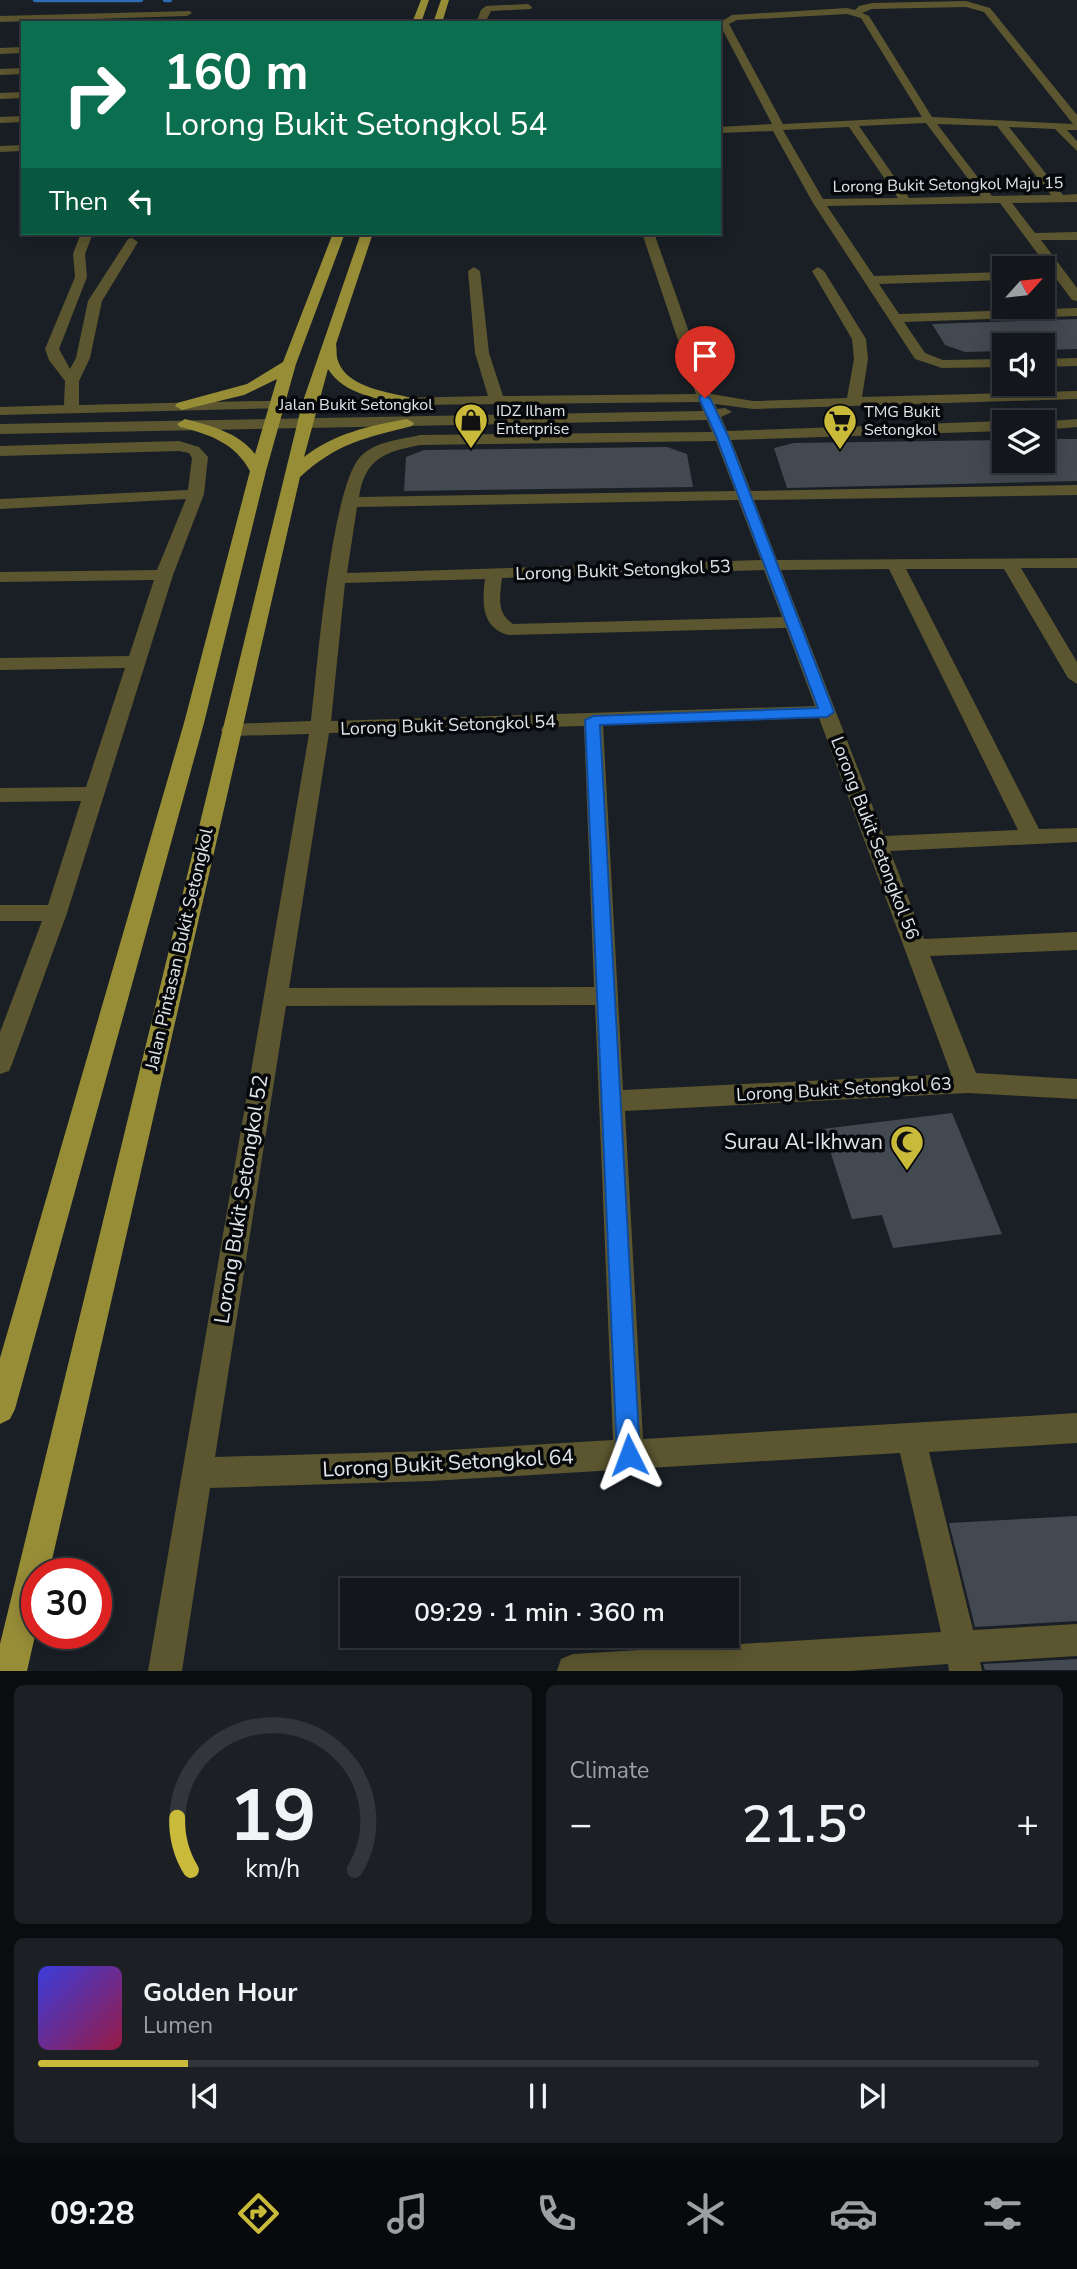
<!DOCTYPE html>
<html lang="en">
<head>
<meta charset="utf-8">
<style>
  body { margin:0; font-family:"Nunito Sans",sans-serif; background:#1c2025; color:#f1f3f6; height:100vh; display:flex; flex-direction:column; font-size:26px; white-space:nowrap }
  * { box-sizing:border-box; margin:0 }
  p { font-size:23px; color:#9d9fa3 }
  .icon { flex:none; width:38px; height:38px; fill:none; stroke:currentColor; stroke-width:2; stroke-linecap:round; stroke-linejoin:round }
  .map { position:relative; height:1671px; overflow:hidden }
  .panel { display:flex; flex-direction:column; gap:14px; padding:14px; background:#0a0d0f; flex:1 }
  .panel>* { flex:none }
  .guide { position:absolute; left:21px; top:21px; width:700px; height:214px; border-radius:0px; box-shadow:0 4px 18px #0003,0 0 0 2px #32363b; background:#0b6e4f; color:#fff; overflow:hidden }
  .needle { width:46px; rotate:63deg }
  .controls { position:absolute; left:992px; top:256px; display:grid; gap:14px }
  .controls a { display:grid; place-items:center; width:63px; height:63px; border-radius:0px; background:#13171c; box-shadow:0 4px 18px #0003,0 0 0 2px #32363b; font-size:35px }
  .speed { position:absolute; left:21px; top:1558px; display:flex; gap:14px; font-size:35px; font-weight:700; text-align:center }
  .speed>* { display:grid; place-content:center; width:91px; height:91px; border-radius:50%; background:#13171c; box-shadow:0 4px 18px #0003,0 0 0 2px #32363b; line-height:1 }
  .speed .limit { border:10px solid #d22; background:#fff; color:#111 }
  .pin { position:absolute; display:grid; place-items:center; width:60px; height:60px; color:#fff; margin:-72px -30px; border-radius:50% 50% 50% 0; rotate:-45deg; box-shadow:0 0 7px #0007 }
  .pin .icon { rotate:45deg }
  .me { position:absolute; width:77px; margin:-38px; rotate:357deg; stroke-linejoin:round; filter:drop-shadow(0 0 5px #0008) }
  .turn { display:flex; align-items:center; gap:24px; height:147px; padding:0 28px; font-size:32px }
  .turn .icon { width:91px; height:91px; stroke-width:2.5 }
  .turn b { display:block; font-size:49px; line-height:60px }
  .then { display:flex; align-items:center; height:66px; padding:0 28px; background:#0003; gap:14px; font-size:26px }
  .big { font-size:52px; font-weight:600; line-height:1.1 }
  .panel .tile { flex:1; display:flex; flex-direction:column; justify-content:center; gap:10px; min-width:0; padding:0 24px; border-radius:10px; background:#1c2025 }
  .panel .dial { align-items:center; gap:0 }
  .dial svg { height:182px; overflow:visible; fill:none; stroke:#32363b; stroke-width:7; stroke-linecap:round; text-anchor:middle }
  .dial text { fill:#f1f3f6; stroke:none }
  .song { display:flex; align-items:center; gap:21px }
  .cover { width:84px; height:84px; border-radius:10px; background:linear-gradient(135deg,hsl(240 70% 55%),hsl(340 70% 35%)) }
  .played { height:7px; border-radius:4px; background:linear-gradient(90deg,#caba3a 15%,#32363b 15%) }
  .keys { display:flex; justify-content:space-around; direction:ltr }
  .heat { display:flex; justify-content:space-between; align-items:center; font-size:38px; direction:ltr }
  .panel .tiles { flex:1; display:grid; gap:14px; grid-template-columns:1fr 1fr }
  .tile:last-child { grid-column:span 2 }
  .trip { position:absolute; left:340px; top:1578px; width:399px; height:70px; border-radius:0px; background:#13171c; box-shadow:0 4px 18px #0003,0 0 0 2px #32363b; font-weight:600; line-height:70px; text-align:center }
  .menu { display:flex; height:112px; justify-content:space-around; align-items:center; background:#08090b; color:#9d9fa3 }
  .menu .icon { width:49px; height:49px }
  .menu .on { color:#caba3a }
  .menu b { font-size:32px; color:#f1f3f6 }
  .map>svg:first-child { display:block }
</style>
</head>
<body>
<div class="map">
<svg width="1077" height="1671" viewBox="0 0 1077 1671">
  <rect width="100%" height="100%" fill="#191f25"/>
  <g fill="none" stroke-linecap="round" stroke-linejoin="round">
    <path stroke="#2d6db1" stroke-width="4.5" d="M35,0h106
      M165,0h5"/>
  </g>
  <path fill="#434951" d="M1077,319v30l-34,1v-5h-39v6l-39,1 -20,-7 -13,-21z
    M1043,439h34v42l-290,7 -13,-40 20,-5 210,-3v20h39z
    M667,447l20,7 6,33 -289,4 2,-34 18,-7z
    M952,1113l50,121 -109,14 -11,-33 -30,4 -29,-90z
    M1077,1516v105l-102,6 -26,-104z
    M1077,1659v11h-92l-2,-6z"/>
  <g fill="none" stroke-linecap="round" stroke-linejoin="round">
    <path fill="#5b562f" fill-rule="evenodd" d="M966,1l24,7 87,107v15h-10l10,11v10l-22,-22 -46,-2 54,68 14,-1v8l-65,1 23,30 42,-1v8h-36l36,48v13l-5,-1 -72,-97 -173,3 47,70 130,-4v8l-125,4 20,30 178,-6v8l-173,6 21,31 18,7 61,-1v8l-62,1 -27,-9 -102,-156 -40,-72 -54,2v-6l53,-3 -53,-101 13,-8 115,-7 8,2 4,-4 13,-3zM966,7l18,5 89,112 -141,-7 -63,-101 -7,-3 10,-4zM847,14l14,4 61,99 -139,7 -54,-100 8,-4zM926,123l55,73 -72,2 -50,-72zM937,124l60,2 54,69 -59,1zM849,127l49,71 -75,1 -40,-69z
      M528,4l4,3 -1,2 -40,2 -6,12h-9l5,-13 5,-4z
      M190,11l2,2 -5,3 -187,6v-6z
      M23,47v6l-23,1v-6z
      M23,68v6l-23,1v-6z
      M23,92v6l-23,1v-6z
      M23,116v6l-23,1v-6z
      M23,145v6l-23,1v-6z
      M81,233h12l-8,21 2,23 -28,72 11,20 6,-11 12,-57 40,-62 4,-1 6,4 -36,59 -12,57 -11,23v24l409,-9 -13,-43 -7,-82 6,-4 6,4 9,82 14,43 193,-2 -54,-161h12l57,161 42,7 94,-3 7,-39 -2,-20 -40,-68 6,-4 6,4 42,68 2,20 -6,38 215,-6v8l-324,10 -38,-5 2,5 8,-1 7,4 -11,5 6,14 277,-10 1,1 -1,9 -273,9 20,51 326,-6v10l-323,5 23,60 300,-2v10h-56l56,94v22l-9,-6 -64,-109h-98l133,260 38,-1v14l-187,9 34,88 153,-7v18l-147,6 46,117 101,6v20l-110,-6 -342,18 18,328 434,-26v30l-148,9 44,178 104,-6v32l-97,6 2,9h-33l-1,-7 -99,7h-292l4,-12 12,-5 368,-22 -41,-179 -469,28 -221,7 -28,183h-34l161,-937 -78,2 -7,-1 -3,-5 3,-5 7,-1 80,-3c6,-50 20,-232 49,-264 15,-16 40,-17 60,-22l292,-3 -5,-12 -707,14v-10l703,-13 -3,-9 -293,3 -407,10v-8l64,-2 1,-24 -16,-21 -4,-11 30,-72 -2,-23zM716,441l19,50 -376,6c6,-39 26,-45 61,-52zM738,500l23,60 -414,13 10,-66zM889,569l129,261 -134,6 -103,-266zM764,570l18,47 -269,7c-17,-11 -13,-28 -11,-46zM485,579c-3,23 -4,49 24,56l277,-7 29,78 -484,15 14,-138zM819,718l132,356 -328,16 -20,-365zM584,726l10,261 -305,1 40,-255zM595,1005l18,435 -182,11 -216,6 71,-451z
      M1077,358v8l-34,1v-8z
      M1077,419v8l-34,3v-8h-5z
      M179,441l20,6 9,10 -4,37 -31,81 -106,338 -55,151 -3,7 -9,3v-42l42,-111h-42v-16h48l33,-104 -81,1v-14l86,-1 39,-119 -125,2v-12l129,-2 25,-76 -154,2v-10l157,-2 29,-71 -186,10v-10l188,-9 4,-32 -3,-5 -10,-2 -179,5v-10z"/>
    <path fill="#988d37" fill-rule="evenodd" d="M421,0h8l-8,23h-9z
      M441,0h8l-7,23h-9z
      M333,233h12l-49,131 -30,107 -62,252 -189,686 -5,10 -10,5v-66l184,-635 66,-252c-15,-28 -41,-37 -70,-44l-3,-3 8,-5c26,7 53,13 70,35l22,-75 -33,16 -62,15 -7,-4 2,-3 70,-19 36,-22z
      M361,233h12l-37,111c1,5 0,12 2,17 9,27 51,31 74,37l2,3 -7,4c-27,-6 -63,-10 -79,-36l-24,88c31,-24 65,-31 103,-38l7,4 -2,3c-47,12 -75,17 -112,51l-251,1096h-12v54l-10,44h-27v-27l302,-1240z"/>
  </g>
  <path fill="#1a73e8" stroke="#114b97" stroke-width="2" d="M701,395l9,3 18,38 106,276 -7,5 -227,8 40,730 -3,8 -8,3 -8,-3 -4,-8 -32,-735 8,-4 225,-8 -102,-272 -17,-38z"/>
  <defs>
    <g id="shop-pin" transform="scale(1.75)"><path d="M0 17L-7.5 6A9.5 9.5 0 1 1 7.5 6Z" fill="#caba3a" stroke="#06080b"/><path d="M-5-2.5h2.3a2.7 3.5 0 0 1 5.4 0H5L5.5 6h-11ZM-1.5-2.5h3a1.5 2.3 0 0 0-3 0Z" fill="#111"/></g>
    <g id="supermarket-pin" transform="scale(1.75)"><path d="M0 17L-7.5 6A9.5 9.5 0 1 1 7.5 6Z" fill="#caba3a" stroke="#06080b"/><path d="M-6-5.5h2.5l.6 2H6L4.5 2H-2.5L-4.4-4H-6ZM-1.5 3.2a1.3 1.3 0 1 0 .1 0ZM3 3.2a1.3 1.3 0 1 0 .1 0Z" fill="#111"/></g>
    <g id="mosque-pin" transform="scale(1.75)"><path d="M0 17L-7.5 6A9.5 9.5 0 1 1 7.5 6Z" fill="#caba3a" stroke="#06080b"/><path d="M3.5-4.9A6 6 0 1 0 3.5 4.9A5 5 0 1 1 3.5-4.9Z" fill="#111"/></g>
  </defs>
  <g fill-rule="evenodd">
    <use href="#shop-pin" x="471" y="420"/>
    <use href="#supermarket-pin" x="840" y="421"/>
    <use href="#mosque-pin" x="907" y="1142"/>
  </g>
  <g text-anchor="middle" dominant-baseline="central" stroke-width="7" stroke-linejoin="round" paint-order="stroke">
    <g font-size="16" fill="#e1e5ea" stroke="#06080b">
      <text transform="translate(948 185) rotate(-1)">Lorong Bukit Setongkol Maju 15</text>
      <text x="356" y="405">Jalan Bukit Setongkol</text>
    </g>
    <g font-size="16" fill="#e1e5ea" stroke="#06080b" text-anchor="start">
      <text x="496" y="411">IDZ Ilham<tspan x="496" dy="18">Enterprise</tspan></text>
      <text x="864" y="412">TMG Bukit<tspan x="864" dy="18">Setongkol</tspan></text>
    </g>
    <g font-size="18" fill="#e1e5ea" stroke="#06080b">
      <text transform="translate(623 570) rotate(-2)">Lorong Bukit Setongkol 53</text>
      <text transform="translate(448 725) rotate(-2)">Lorong Bukit Setongkol 54</text>
      <text transform="translate(875 838) rotate(69)">Lorong Bukit Setongkol 56</text>
      <text transform="translate(179 949) rotate(-77)">Jalan Pintasan Bukit Setongkol</text>
      <text transform="translate(844 1089) rotate(-3)">Lorong Bukit Setongkol 63</text>
    </g>
    <g font-size="21" fill="#e1e5ea" stroke="#06080b" text-anchor="end">
      <text x="883" y="1142">Surau Al-Ikhwan</text>
    </g>
    <g font-size="21" fill="#e1e5ea" stroke="#06080b">
      <text transform="translate(241 1199) rotate(-81)">Lorong Bukit Setongkol 52</text>
      <text transform="translate(448 1463) rotate(-3)">Lorong Bukit Setongkol 64</text>
    </g>
  </g>
</svg>
<div class="controls">
<a><svg class="needle" viewBox="-14 -14 28 28"><path d="M0-13l5 13h-10z" fill="#e53935"/><path d="M0 13l5-13h-10z" fill="#9d9fa3"/></svg></a>
<a><svg class="icon" aria-label="sound" viewBox="0 0 24 24"><path d="M4 9h4l5-4v14l-5-4H4zM17 9q2 3 0 6"/></svg></a>
<a><svg class="icon" aria-label="layers" viewBox="0 0 24 24"><path d="M12 4l9 5-9 5-9-5zM3 14l9 5 9-5"/></svg></a>
</div>
<div class="speed"><div class="limit">30</div></div>
<div class="pin" style="left:705px;top:398px;background:#d93025"><svg class="icon" aria-label="arrive" viewBox="0 0 24 24"><path d="M6 21V4h12l-3 4 3 4H6"/></svg></div>
<svg class="me" style="left:629px;top:1455px" viewBox="-20 -20 40 40"><path d="M0-17L14 15 0 8-14 15z" fill="#1a73e8" stroke="#fff" stroke-width="4"/></svg>
<div class="trip">09:29 · 1 min · 360 m</div>
<div class="guide">
<div class="turn"><svg class="icon" aria-label="right" viewBox="0 0 24 24"><path d="M7 20v-9h11M14 6l5 5-5 5"/></svg><div><b>160 m</b>Lorong Bukit Setongkol 54</div></div>
<div class="then">Then<svg class="icon" aria-label="left" viewBox="0 0 24 24"><path d="M17 20v-9H6M10 6l-5 5 5 5"/></svg></div>
</div>
</div>
<section class="panel">
<div class="tiles">
<div class="tile dial"><svg viewBox="0 0 100 80">
<path d="M14 69A42 42 0 1 1 86 69"/>
<path d="M14 69A42 42 0 0 1 8 46" stroke="#caba3a"/>
<text x="50" y="56" font-size="32" font-weight="700">19</text>
<text x="50" y="72" font-size="11">km/h</text>
</svg></div>
<div class="tile"><p>Climate</p>
<div class="heat"><a>−</a><b class="big">21.5°</b><a>+</a></div>
</div>
<div class="tile">
<div class="song"><i class="cover"></i><div><b>Golden Hour</b><p>Lumen</p></div></div>
<div class="played"></div>
<div class="keys"><svg class="icon" aria-label="previous" viewBox="0 0 24 24"><path d="M18 5L8 12l10 7zM5 5v14"/></svg><svg class="icon" aria-label="pause" viewBox="0 0 24 24"><path d="M8 5v14M16 5v14"/></svg><svg class="icon" aria-label="next" viewBox="0 0 24 24"><path d="M6 5l10 7-10 7zM19 5v14"/></svg></div>
</div>
</div>
</section>
<nav class="menu">
<b>09:28</b>
<svg class="icon on" aria-label="directions" viewBox="0 0 24 24"><path d="M12 3l9 9-9 9-9-9zM9 14v-3h6M13 9l2 2-2 2"/></svg>
<svg class="icon" aria-label="music" viewBox="0 0 24 24"><path d="M9 18V5l10-2v13"/><circle cx="6" cy="18" r="3"/><circle cx="16" cy="16" r="3"/></svg>
<svg class="icon" aria-label="phone" viewBox="0 0 24 24"><path d="M5 4h4l2 5-3 2q2 4 5 5l2-3 5 2v4C11 20 4 13 5 4z"/></svg>
<svg class="icon" aria-label="climate" viewBox="0 0 24 24"><path d="M12 3v18M4 7l16 10M4 17L20 7"/></svg>
<svg class="icon" aria-label="car" viewBox="0 0 24 24"><path d="M5 17H2v-5l4-1 3-4h7l3 4 3 1v5h-3M9 17h6M6 11h13"/><circle cx="7" cy="17" r="2"/><circle cx="17" cy="17" r="2"/></svg>
<svg class="icon" aria-label="filters" viewBox="0 0 24 24"><path d="M4 7h16M4 17h16"/><circle cx="9" cy="7" r="2"/><circle cx="15" cy="17" r="2"/></svg>
</nav>
</body>
</html>
